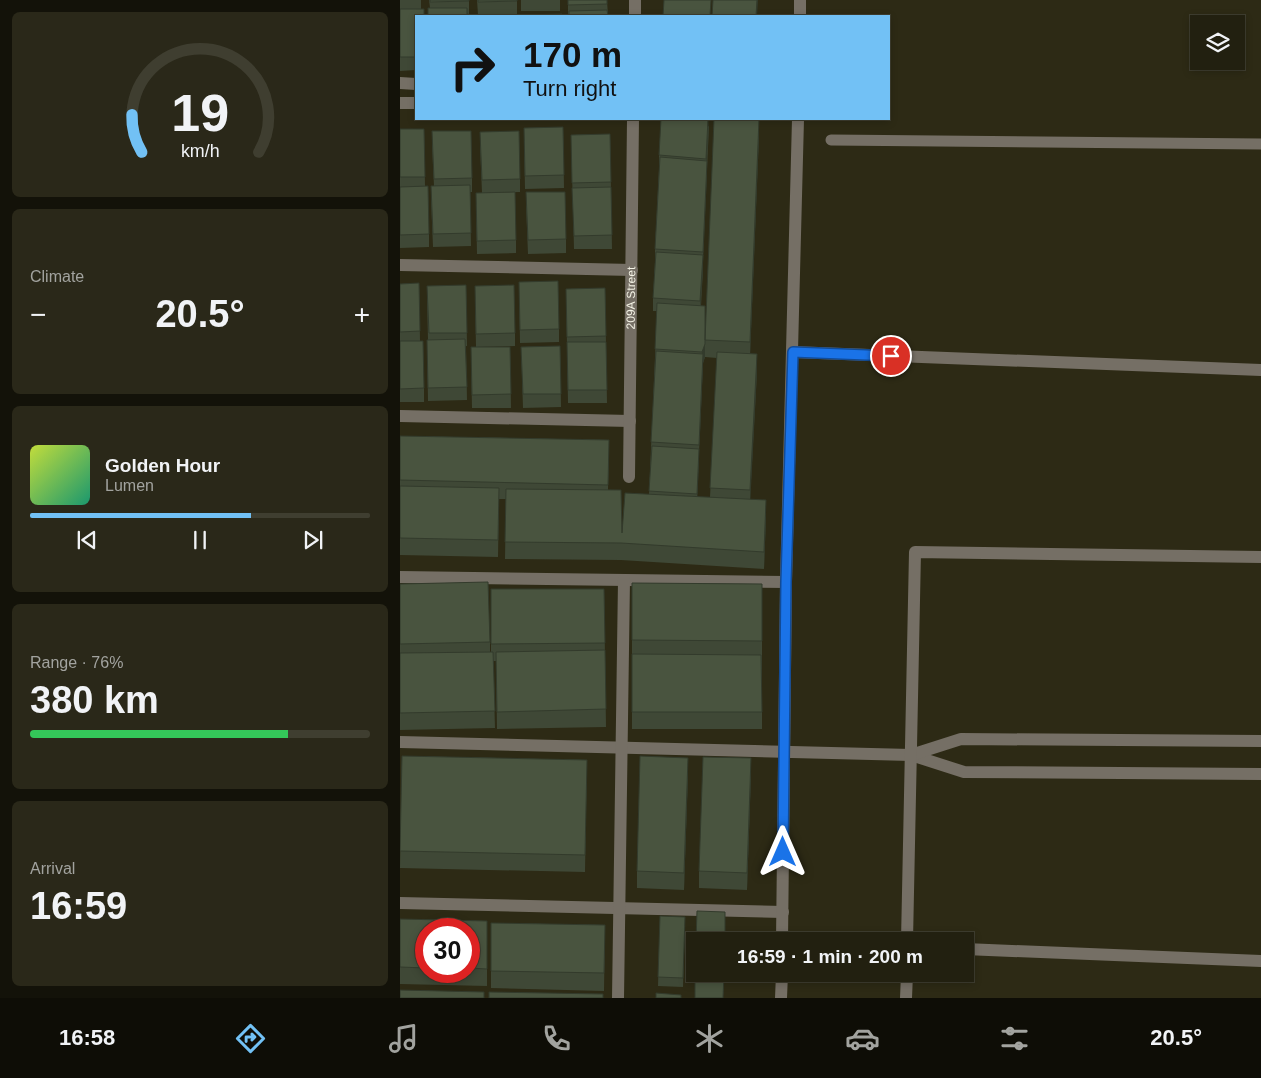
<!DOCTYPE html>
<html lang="en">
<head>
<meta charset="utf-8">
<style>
  body { margin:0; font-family:Arial,sans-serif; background:#2a2819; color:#f1f3f6; height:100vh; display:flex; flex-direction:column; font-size:19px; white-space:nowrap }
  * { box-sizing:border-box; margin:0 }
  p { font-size:16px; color:#a2a39f }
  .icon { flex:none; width:28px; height:28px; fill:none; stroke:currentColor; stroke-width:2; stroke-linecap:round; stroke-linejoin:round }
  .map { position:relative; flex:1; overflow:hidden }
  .side { display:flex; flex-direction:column; gap:12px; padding:12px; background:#131209; width:400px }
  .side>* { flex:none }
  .top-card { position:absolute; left:15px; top:15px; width:475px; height:105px; border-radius:0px; box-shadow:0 2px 8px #0003,0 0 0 1px #3f3e30; background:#72c1f5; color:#111; overflow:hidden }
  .tools { position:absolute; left:790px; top:15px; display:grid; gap:10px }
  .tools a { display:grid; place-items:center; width:55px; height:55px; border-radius:0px; background:#222010; box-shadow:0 2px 8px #0003,0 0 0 1px #3f3e30; font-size:25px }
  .speed { position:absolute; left:15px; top:918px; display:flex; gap:10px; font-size:25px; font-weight:700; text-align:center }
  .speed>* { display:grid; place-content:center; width:65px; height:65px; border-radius:50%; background:#222010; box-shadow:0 2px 8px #0003,0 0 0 1px #3f3e30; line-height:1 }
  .speed .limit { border:8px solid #d22; background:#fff; color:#111 }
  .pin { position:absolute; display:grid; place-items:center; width:42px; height:42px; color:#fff; margin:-21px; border:2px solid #fff; border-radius:50%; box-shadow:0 1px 5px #0007 }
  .me { position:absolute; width:55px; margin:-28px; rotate:0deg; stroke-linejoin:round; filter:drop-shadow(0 0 4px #0008) }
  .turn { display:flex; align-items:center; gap:18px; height:105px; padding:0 25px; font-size:22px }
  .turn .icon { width:65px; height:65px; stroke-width:2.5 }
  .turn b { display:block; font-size:35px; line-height:42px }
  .big { font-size:38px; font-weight:700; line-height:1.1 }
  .side .widget { flex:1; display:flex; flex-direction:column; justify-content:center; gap:8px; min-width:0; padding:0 18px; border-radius:8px; background:#2a2819 }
  .side .dial { align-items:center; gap:0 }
  .dial svg { height:130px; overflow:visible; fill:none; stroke:#3f3e30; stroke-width:7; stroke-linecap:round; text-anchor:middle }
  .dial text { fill:#f1f3f6; stroke:none }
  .song { display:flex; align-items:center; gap:15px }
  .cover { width:60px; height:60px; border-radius:8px; background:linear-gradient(135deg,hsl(70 70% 55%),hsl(160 70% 35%)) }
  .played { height:5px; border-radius:2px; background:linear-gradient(90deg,#72c1f5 65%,#3f3e30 65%) }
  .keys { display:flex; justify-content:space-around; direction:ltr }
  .heat { display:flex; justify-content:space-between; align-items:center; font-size:28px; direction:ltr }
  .charge { height:8px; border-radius:4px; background:linear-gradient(90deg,#34c759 76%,#3f3e30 0) }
  .trip { position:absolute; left:286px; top:932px; width:288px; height:50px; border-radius:0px; background:#222010; box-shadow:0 2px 8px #0003,0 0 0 1px #3f3e30; font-weight:700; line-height:50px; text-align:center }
  .dock { display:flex; height:80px; justify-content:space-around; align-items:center; background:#0e0d06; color:#a2a39f }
  .dock .icon { width:35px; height:35px }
  .dock .current { color:#72c1f5 }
  .dock b { font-size:22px; color:#f1f3f6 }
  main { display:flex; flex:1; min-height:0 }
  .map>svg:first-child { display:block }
</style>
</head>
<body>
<main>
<section class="side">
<div class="widget dial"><svg viewBox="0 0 100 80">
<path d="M14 69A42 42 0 1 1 86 69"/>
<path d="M14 69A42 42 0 0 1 8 46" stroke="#72c1f5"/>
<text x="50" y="56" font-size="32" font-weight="700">19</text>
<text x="50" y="72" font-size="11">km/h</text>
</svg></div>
<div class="widget"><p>Climate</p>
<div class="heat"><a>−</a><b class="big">20.5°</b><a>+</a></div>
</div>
<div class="widget">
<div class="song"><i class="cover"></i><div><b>Golden Hour</b><p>Lumen</p></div></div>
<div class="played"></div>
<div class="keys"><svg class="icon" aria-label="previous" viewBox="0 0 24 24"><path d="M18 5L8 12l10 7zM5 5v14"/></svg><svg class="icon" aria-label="pause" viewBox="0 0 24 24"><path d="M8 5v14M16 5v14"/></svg><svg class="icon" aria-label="next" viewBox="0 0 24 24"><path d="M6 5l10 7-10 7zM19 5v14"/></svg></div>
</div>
<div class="widget"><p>Range · 76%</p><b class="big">380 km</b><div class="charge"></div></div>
<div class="widget"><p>Arrival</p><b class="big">16:59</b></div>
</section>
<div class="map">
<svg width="861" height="998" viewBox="0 0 861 998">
  <rect width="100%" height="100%" fill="#2d2a15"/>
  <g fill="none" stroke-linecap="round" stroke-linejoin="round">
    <path stroke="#756f65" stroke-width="11" d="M431,140l430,4"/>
    <g stroke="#756f65" stroke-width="12">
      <path d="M235,16v-16"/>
      <path d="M400,16v-16"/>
      <path d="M0,83l16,1"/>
      <path d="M0,103h16"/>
      <path d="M0,265l232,5"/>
      <path d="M393,352l468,18"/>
      <path d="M0,416l230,5"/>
      <path id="s1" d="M229,477l4,-358"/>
      <path d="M0,577l386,5"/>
      <path d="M0,742l511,13 53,17 297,2"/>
      <path d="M511,755l50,-16 300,2"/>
      <path d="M0,903l383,9"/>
      <path d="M382,941l4,-359 12,-463"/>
      <path d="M507,941l8,-389 346,5"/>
      <path d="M565,949l296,12"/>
      <path d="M218,998l6,-418"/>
      <path d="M381,998l1,-24"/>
      <path d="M506,998l1,-24"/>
    </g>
  </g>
  <path fill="#3f4836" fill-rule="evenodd" d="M0,0h21v9l-5,7v54l-16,1z
    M29,0h40v14l-39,-6z
    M77,0h40v15h-39z
    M121,0h39v11h-39z
    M168,0h39l1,16h-40z
    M309,126l-6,129v14l-2,37 4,51 -2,6 -6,134h13l7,-139 -12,-1v-17l54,-204 -9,218 7,18 -7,127 16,18 -2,52 -143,-9 -116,-1 1,-60h-7l-1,58 -98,-2v-119l209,4 -1,50 14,43 27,-39 8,-183h-4v-13l2,-36v-13l4,-80v-14z
    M163,127l1,61 -39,1 -1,-48z
    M0,129h24l1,57 4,48v13l-29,1z
    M210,134l2,115h-38l-3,-114z
    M32,144l40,34v14h-2l1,54 -38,1 -2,-48 3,-13z
    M80,145l40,34v13l-37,1 33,47v13l-39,1 -1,-48 6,-13z
    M126,205l40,34v14l-38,1z
    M119,282l40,47v13l-39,1z
    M19,283l1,58 4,47v14h-24v-118z
    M66,285l1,61h-1l1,54 -39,1 -1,-61h1l-1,-41z
    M205,288l2,115h-39l-2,-114z
    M75,299l40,34v13l-39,1z
    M160,346l1,61 -38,1 -2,-61z
    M110,347l1,61h-39l-1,-48z
    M232,583l130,1v145h-130z
    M0,584l90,58v10h1v-63h113l2,138 -109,2 -1,-68h-3l2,67 -95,2z
    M2,756l185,4 -2,112 -185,-4z
    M288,775l-4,115 -47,-2v-17z
    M351,775l-4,115 -48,-2v-17z
    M260,916l25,10 -2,61 -25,-1z
    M0,919l87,2v65l-87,-2zM26,929h43v42h-43z
    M91,923l114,2 -1,66 -113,-3z"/>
  <path fill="#333b2c" d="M357,0h1l-1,16h-1z
    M309,119v7l-3,46v-13z
    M359,119v17l-9,223v-17z
    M307,161v13l-4,91v-13z
    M303,255v14l-3,45v-13z
    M305,344v13l-2,6 -4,96 3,-107z
    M357,354v18l-7,135v-17z
    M299,449v13l-2,46v-14z
    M366,500v17l-2,52v-17z
    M288,758v17l-4,115v-17z
    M351,758v17l-4,115v-17z"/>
  <path fill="#49543f" stroke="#333b2c" d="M30,0h39v1l-39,1z
    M78,0h39v1l-39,1z
    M168,0h39v4l-39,1z
    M264,0h47l-1,16h-47z
    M313,0h44l-1,16h-44z
    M28,8h39v8h-39z
    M0,9h24v7h-8v41h-16z
    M207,10l1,6h-39v-5z
    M162,14v2h-40v-1z
    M72,15h39v1h-39z
    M261,119h47l-2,40 -47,-4z
    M314,119h45l-9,223 -45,-2z
    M163,127l1,48 -39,1 -1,-48z
    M0,129h24l1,48h-25z
    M32,131h39l1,47 -38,1z
    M119,131l1,48 -38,1 -2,-48z
    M210,134l1,48 -39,1 -1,-48z
    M260,157l47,4 -4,91 -48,-3z
    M70,185l1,48 -38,1 -2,-48z
    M28,186l1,48 -29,1v-48z
    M211,187l1,48 -38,1 -2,-48z
    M115,192l1,48 -39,1 -1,-48z
    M126,192h39l1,47 -38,1z
    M256,252l47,3 -3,46 -47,-3z
    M158,281l1,48 -39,1 -1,-48z
    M19,283l1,48 -20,1v-48z
    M66,285l1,48h-38l-2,-47z
    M114,285l1,48 -39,1 -1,-48z
    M205,288l1,48 -39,1 -1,-48z
    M257,303l48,3v38l-3,8 -47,-3z
    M65,339l2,48 -39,1 -1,-48z
    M0,341h23l1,47 -24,1z
    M167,342h39l1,48h-39z
    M160,346l1,48h-38l-2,-47z
    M71,347h39l1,47 -39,1z
    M256,351l47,3 -4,91 -48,-3z
    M317,352l40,2 -7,136 -40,-2z
    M0,436l209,4 -1,45 -208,-5z
    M252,446l47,3 -2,45 -48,-3z
    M0,486l99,2 -1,52 -98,-2z
    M106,489l115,1 1,43 3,-40 141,7 -2,52 -143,-9 -116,-1z
    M88,582l2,60 -90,2v-60z
    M232,583l130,1v57l-130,-1z
    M91,589h113l1,54 -114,1z
    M205,650l1,59 -109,3 -1,-60z
    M93,652l2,59 -95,2v-60z
    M232,654l129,1 1,57h-130z
    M2,756l185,4 -2,95 -185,-4z
    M240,756l48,2 -4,115 -47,-2z
    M303,757l48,1 -4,115 -48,-2z
    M297,911l28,1v29h-29z
    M260,916l25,1 -2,61 -25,-1z
    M0,919l87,2v48l-18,-1v-39h-43v39l-26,-1z
    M91,923l114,2 -1,48 -113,-2z
    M295,974h29l-1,24h-28z
    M0,990l84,2v6h-84z
    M89,992l114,2v4h-114z
    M256,993l25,2v3h-25z"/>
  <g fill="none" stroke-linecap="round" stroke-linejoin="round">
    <g stroke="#114b97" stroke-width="12">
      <path id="route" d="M383,852l3,-270 7,-230 98,4"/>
    </g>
    <use href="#route" stroke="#1a73e8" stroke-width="9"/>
  </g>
  <g text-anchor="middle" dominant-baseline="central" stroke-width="4" stroke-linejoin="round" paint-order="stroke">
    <g font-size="12" fill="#f3f2e4" stroke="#23210b">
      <text stroke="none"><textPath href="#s1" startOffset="179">209A Street</textPath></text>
    </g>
  </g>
</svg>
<div class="tools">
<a><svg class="icon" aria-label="layers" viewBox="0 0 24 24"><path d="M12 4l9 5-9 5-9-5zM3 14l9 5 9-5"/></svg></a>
</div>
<div class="speed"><div class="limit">30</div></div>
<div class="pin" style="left:491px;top:356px;background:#d93025"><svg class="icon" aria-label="arrive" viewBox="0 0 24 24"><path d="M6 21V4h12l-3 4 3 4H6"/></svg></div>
<svg class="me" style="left:383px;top:852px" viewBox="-20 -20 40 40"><path d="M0-17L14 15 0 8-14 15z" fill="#1a73e8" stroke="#fff" stroke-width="4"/></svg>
<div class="trip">16:59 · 1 min · 200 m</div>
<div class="top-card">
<div class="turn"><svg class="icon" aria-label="right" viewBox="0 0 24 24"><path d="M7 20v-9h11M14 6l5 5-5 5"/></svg><div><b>170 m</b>Turn right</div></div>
</div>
</div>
</main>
<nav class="dock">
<b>16:58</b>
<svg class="icon current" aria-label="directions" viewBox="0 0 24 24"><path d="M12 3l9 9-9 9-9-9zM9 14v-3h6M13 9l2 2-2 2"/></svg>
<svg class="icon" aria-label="music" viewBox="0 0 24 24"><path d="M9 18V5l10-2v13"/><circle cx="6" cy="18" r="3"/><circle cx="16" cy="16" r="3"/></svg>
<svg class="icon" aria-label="phone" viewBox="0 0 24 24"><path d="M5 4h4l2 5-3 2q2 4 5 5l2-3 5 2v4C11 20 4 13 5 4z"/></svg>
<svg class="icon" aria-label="climate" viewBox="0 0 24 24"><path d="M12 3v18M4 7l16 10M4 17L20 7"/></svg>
<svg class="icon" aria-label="car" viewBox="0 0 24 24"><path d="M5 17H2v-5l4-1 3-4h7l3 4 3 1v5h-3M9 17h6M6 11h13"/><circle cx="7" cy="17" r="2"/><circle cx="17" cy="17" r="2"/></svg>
<svg class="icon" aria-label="filters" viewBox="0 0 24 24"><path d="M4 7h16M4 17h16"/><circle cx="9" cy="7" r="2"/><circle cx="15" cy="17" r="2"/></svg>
<b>20.5°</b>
</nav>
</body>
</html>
